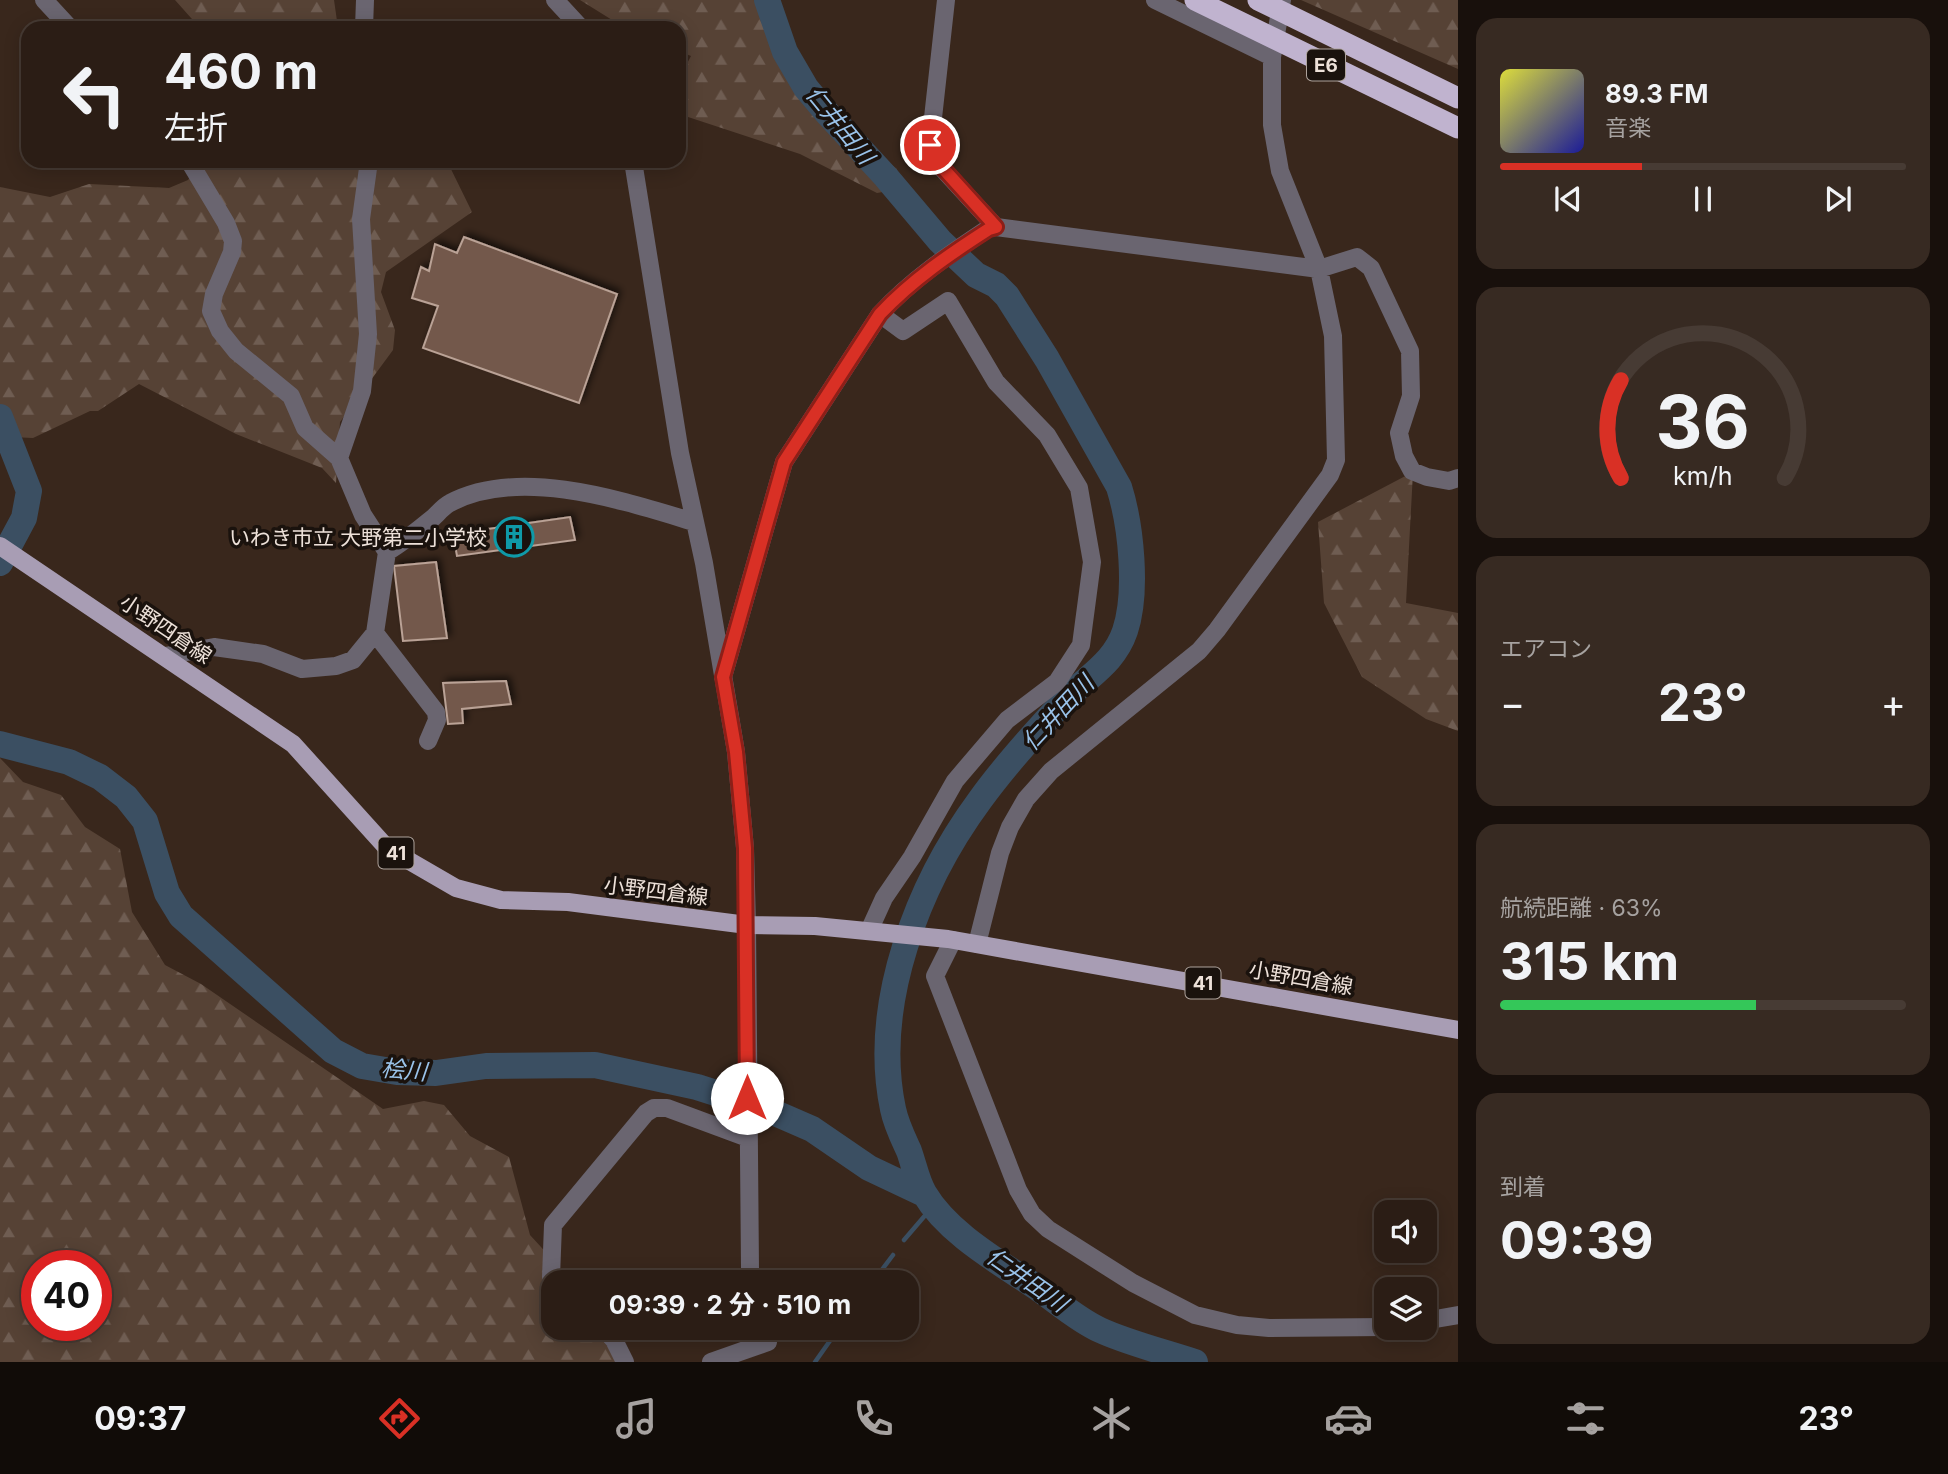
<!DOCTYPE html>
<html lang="ja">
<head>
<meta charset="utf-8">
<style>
  body { margin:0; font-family:Inter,"Noto Sans JP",sans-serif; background:#372a22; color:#f1f3f6; height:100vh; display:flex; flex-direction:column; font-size:26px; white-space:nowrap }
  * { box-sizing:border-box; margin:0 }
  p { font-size:23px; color:#a6a2a0 }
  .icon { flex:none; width:38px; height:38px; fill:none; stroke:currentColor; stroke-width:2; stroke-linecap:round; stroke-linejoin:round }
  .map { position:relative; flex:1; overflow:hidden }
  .details { display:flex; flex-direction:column; gap:18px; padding:18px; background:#18100c; width:490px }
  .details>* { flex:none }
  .banner { position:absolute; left:21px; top:21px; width:665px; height:147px; border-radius:21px; box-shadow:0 4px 18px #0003,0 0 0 2px #473b34; background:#2b1d15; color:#f1f3f6; overflow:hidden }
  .buttons { position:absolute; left:1374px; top:1200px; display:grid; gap:14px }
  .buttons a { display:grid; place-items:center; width:63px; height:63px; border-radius:14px; background:#2b1d15; box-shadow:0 4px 18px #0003,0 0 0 2px #473b34; font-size:35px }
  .speed { position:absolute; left:21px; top:1250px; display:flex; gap:14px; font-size:35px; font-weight:700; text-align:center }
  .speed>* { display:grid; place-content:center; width:91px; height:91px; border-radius:50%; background:#2b1d15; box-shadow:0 4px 18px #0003,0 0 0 2px #473b34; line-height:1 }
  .speed .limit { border:10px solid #d22; background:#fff; color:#111 }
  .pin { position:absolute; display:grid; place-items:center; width:60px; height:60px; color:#fff; margin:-30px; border:4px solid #fff; border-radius:50%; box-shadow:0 2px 7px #0007 }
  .me { position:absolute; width:77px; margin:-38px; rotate:0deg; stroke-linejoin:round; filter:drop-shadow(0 0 5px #0008) }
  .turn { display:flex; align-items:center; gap:24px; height:147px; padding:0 28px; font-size:32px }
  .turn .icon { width:91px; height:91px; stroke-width:2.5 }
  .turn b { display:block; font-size:49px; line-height:60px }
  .big { font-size:52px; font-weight:700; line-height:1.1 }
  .details .card { flex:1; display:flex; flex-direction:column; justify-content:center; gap:10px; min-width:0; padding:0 24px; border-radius:21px; background:#372a22 }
  .details .dial { align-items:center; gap:0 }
  .dial svg { height:182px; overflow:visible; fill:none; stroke:#473b34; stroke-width:7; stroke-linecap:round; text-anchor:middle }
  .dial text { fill:#f1f3f6; stroke:none }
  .song { display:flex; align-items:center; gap:21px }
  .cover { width:84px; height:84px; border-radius:10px; background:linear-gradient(135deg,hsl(60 70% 55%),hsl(240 70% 35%)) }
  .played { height:7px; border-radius:4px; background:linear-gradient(90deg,#d93025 35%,#473b34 35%) }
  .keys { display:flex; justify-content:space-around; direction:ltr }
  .heat { display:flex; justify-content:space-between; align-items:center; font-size:38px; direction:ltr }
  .charge { height:10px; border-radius:5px; background:linear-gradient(90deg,#34c759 63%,#473b34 0) }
  .trip { position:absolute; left:541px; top:1270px; width:378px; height:70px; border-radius:21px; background:#2b1d15; box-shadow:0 4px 18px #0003,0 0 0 2px #473b34; font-weight:700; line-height:70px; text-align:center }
  .tabs { display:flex; height:112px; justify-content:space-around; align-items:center; background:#110c08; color:#a6a2a0 }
  .tabs .icon { width:49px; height:49px }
  .tabs .current { color:#d93025 }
  .tabs b { font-size:32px; color:#f1f3f6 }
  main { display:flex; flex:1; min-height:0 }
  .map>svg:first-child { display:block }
</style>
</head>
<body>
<main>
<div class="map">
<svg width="1458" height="1362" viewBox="0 0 1458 1362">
  <defs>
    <pattern id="forest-firs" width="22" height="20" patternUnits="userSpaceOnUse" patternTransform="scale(1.75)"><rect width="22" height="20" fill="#564235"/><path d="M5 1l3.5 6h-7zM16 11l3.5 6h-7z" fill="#6f5d52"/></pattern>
    <filter id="shadow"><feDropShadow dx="3.5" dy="-3.5" stdDeviation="3.5" flood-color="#0009"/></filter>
  </defs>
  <rect width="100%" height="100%" fill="#39271c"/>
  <path fill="url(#forest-firs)" fill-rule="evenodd" d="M175,0h159l4,28h-138z
    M580,0h179l24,51 65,79 49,39 2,20 -22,4 -77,-39 -121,-40v-35l12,-23 -12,-5v-23h-54z
    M1301,0h157v69z
    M201,161h154l11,4 7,-4h74l25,51 -86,60 -5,20 14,38 -2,20 -53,72 -4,61 -14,-15 -86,-34 -97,-50 -41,27h-8l-57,27 -21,-1 -12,-7v-243l50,10 39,-13 80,4 19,-8z
    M1413,472l-7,131 52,10v118l-32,-12 -64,-42 -38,-74 -6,-81z
    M0,758l23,24 38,13 24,32 35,22 12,63 33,53 36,19 182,125 41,-8 20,4 26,31 39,21 21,78 44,48h-21v45h47l13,24 2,10h-615zM37,1265h59v60h-59z"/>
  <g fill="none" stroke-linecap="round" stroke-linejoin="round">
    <path stroke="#3b4f62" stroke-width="4.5" d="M904,1240l30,-35
      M872,1283l21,-28
      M815,1362l24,-34"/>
    <path stroke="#3b4f62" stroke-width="26" d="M767,0l18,52 21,36 21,25 59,64 54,64 36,34 20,10 11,11 40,63 72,128c12,38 19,105 6,144 -11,32 -36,44 -58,67 -30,32 -61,66 -87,102 -62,84 -109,204 -87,309 3,15 10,29 16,42 5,14 8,30 15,42 24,41 77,70 115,96 20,14 39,31 61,41 28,13 65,22 95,32
      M0,417l29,74 -5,27 -24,45
      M0,744l69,18 31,15 26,20 19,24 22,72 14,23 152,135 29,15 35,6 39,1 50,-7 109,-1 102,22 69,22 46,20 57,39 55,26"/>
  </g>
  <path fill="#73594b" stroke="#baa296" stroke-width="2" filter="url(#shadow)" d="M464,237l153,57 -38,109 -156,-55 15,-42 -26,-8 9,-31 8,4 6,-27 22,9z
    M570,517l5,23 -118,16 -4,-22z
    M436,562l11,76 -44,3 -9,-75z
    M506,681l5,23 -49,5 1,14 -15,1 -5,-41z"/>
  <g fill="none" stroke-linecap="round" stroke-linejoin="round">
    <path stroke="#6a6570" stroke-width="18" d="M44,0l26,28
      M555,0l26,28
      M946,0l-16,145 9,20 57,62
      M1155,0l117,57
      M364,28l1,-28
      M189,161l37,62 7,18 -1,11 -18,42 -3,17 9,20 16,20 55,45 14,32 34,30 24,57 24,37
      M633,161l47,292 24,110 32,189 9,96 2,77 3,344 3,14
      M339,458l23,-67 6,-57 -7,-115 8,-58
      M375,633l61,79 1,8 -9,21
      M165,656l49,-9 49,7 39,15 34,-3 17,-6 22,-27 12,-81c17,-10 31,-22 47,-35 5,-5 10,-11 16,-14 70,-37 174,-2 244,19
      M723,677l61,-215 96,-148c32,-35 70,-60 109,-86l7,-1 323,42 38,-12 14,11 39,83 1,45 -12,37 5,23 8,15 15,6 22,4 9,-3
      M869,931l15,-33 28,-41 43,-76 52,-61 50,-38 24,-37 11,-83 -13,-74 -32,-53 -51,-53 -48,-81 -45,30 -23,-17
      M953,940l-18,36 83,214 14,24 16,15 85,54 62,32 42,10 32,3 117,-1
      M977,944l23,-91 10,-26 16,-28 25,-28 148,-120 18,-21 113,-155 6,-15 -3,-124 -14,-67 -39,-98 -8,-46v-68l10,-57
      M556,1283l-5,-6 2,-52 93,-112 8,-5h13l81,30
      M1424,1321l34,-6
      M603,1328l11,12 11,22
      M711,1362l57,-20 -3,-14"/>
    <path stroke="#a89db4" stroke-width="18" d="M0,546l293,198 94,104 69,40 45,12 67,2 179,23 68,1 133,13 510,91"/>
    <path stroke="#c0b3cf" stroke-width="21" d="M1195,0l263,128
      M1258,0l200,98"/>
  </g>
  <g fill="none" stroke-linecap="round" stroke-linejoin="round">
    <g stroke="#8d1f18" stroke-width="18">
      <path id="route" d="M747,1098l-2,-250 -9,-96 -13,-75 61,-215 96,-148c32,-34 70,-60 109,-85l7,-2 -56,-62 -10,-20"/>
    </g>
    <use href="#route" stroke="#d93025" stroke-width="12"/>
  </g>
  <defs>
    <g id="building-ring" transform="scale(2.0125)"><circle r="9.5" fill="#1a120d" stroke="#0f9aa8" stroke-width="1.5"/><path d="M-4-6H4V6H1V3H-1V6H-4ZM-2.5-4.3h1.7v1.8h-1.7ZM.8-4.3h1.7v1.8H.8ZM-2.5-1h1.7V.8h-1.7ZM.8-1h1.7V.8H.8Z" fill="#0f9aa8"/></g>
  </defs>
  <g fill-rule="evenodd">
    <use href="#building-ring" x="514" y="537"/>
  </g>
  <g text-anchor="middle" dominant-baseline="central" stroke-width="7" stroke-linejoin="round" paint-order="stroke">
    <g fill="#1a120d" stroke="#aea39c" stroke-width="2">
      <rect x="1307" y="49.5" width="38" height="31" rx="5"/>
      <rect x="378.5" y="837.5" width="35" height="31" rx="5"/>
      <rect x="1185.5" y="967.5" width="35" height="31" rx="5"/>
    </g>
    <g font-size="19" font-weight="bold" fill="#ede1d9">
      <text x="1326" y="65">E6</text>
      <text x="396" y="853">41</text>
      <text x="1203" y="983">41</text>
    </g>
    <g font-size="21" fill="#ede1d9" stroke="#1a120d" text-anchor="end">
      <text x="487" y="537">いわき市立 大野第二小学校</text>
    </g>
    <g font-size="21" fill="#ede1d9" stroke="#1a120d">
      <text transform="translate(166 629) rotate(34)">小野四倉線</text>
      <text transform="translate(656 891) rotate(7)">小野四倉線</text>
      <text transform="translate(1301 978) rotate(10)">小野四倉線</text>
    </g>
    <g font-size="23" font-style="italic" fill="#9ac3ea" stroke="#1a120d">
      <text transform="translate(840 125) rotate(51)">仁井田川</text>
      <text transform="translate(1058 713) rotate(-47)">仁井田川</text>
      <text transform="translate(404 1070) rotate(5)">桧川</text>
      <text transform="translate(1027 1280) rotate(35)">仁井田川</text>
    </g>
  </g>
</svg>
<div class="buttons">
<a><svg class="icon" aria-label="sound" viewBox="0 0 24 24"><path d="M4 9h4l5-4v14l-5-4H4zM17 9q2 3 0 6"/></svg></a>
<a><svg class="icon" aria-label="layers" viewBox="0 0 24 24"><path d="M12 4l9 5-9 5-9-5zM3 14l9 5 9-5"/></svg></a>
</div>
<div class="speed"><div class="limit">40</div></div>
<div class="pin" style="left:930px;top:145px;background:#d93025"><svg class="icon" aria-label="arrive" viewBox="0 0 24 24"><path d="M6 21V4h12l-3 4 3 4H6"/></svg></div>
<svg class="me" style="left:747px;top:1098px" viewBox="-20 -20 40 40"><circle r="19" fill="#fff"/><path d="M0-13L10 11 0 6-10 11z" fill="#d93025"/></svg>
<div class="trip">09:39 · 2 分 · 510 m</div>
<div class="banner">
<div class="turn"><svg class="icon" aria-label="left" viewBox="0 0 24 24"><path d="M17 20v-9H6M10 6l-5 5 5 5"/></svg><div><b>460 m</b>左折</div></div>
</div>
</div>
<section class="details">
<div class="card">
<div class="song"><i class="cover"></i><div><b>89.3 FM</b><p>音楽</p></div></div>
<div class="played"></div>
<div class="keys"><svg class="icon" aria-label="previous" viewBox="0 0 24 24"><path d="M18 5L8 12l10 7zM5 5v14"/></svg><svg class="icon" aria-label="pause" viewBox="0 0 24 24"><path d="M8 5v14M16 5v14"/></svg><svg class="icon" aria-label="next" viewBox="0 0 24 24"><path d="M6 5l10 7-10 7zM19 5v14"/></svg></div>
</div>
<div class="card dial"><svg viewBox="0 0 100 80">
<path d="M14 69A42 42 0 1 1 86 69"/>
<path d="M14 69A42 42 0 0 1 14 26" stroke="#d93025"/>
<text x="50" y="56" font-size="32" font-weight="700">36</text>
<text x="50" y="72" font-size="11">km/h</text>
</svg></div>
<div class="card"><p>エアコン</p>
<div class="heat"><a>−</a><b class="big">23°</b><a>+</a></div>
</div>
<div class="card"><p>航続距離 · 63%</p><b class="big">315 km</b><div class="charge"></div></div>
<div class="card"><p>到着</p><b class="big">09:39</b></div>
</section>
</main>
<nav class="tabs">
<b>09:37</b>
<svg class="icon current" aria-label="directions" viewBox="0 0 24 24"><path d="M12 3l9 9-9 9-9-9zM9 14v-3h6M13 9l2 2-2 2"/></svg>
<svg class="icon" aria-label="music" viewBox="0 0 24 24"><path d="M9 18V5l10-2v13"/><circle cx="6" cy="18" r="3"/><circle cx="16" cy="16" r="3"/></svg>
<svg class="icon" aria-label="phone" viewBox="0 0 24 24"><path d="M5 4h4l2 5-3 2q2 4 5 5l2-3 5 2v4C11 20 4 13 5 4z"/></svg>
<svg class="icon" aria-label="climate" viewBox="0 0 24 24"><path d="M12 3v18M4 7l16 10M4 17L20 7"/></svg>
<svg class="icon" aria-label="car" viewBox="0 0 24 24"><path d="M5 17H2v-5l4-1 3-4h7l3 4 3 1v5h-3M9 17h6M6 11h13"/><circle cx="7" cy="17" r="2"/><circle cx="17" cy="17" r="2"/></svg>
<svg class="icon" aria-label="filters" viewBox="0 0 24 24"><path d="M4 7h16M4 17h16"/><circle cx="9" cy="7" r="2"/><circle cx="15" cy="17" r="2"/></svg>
<b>23°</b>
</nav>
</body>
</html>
